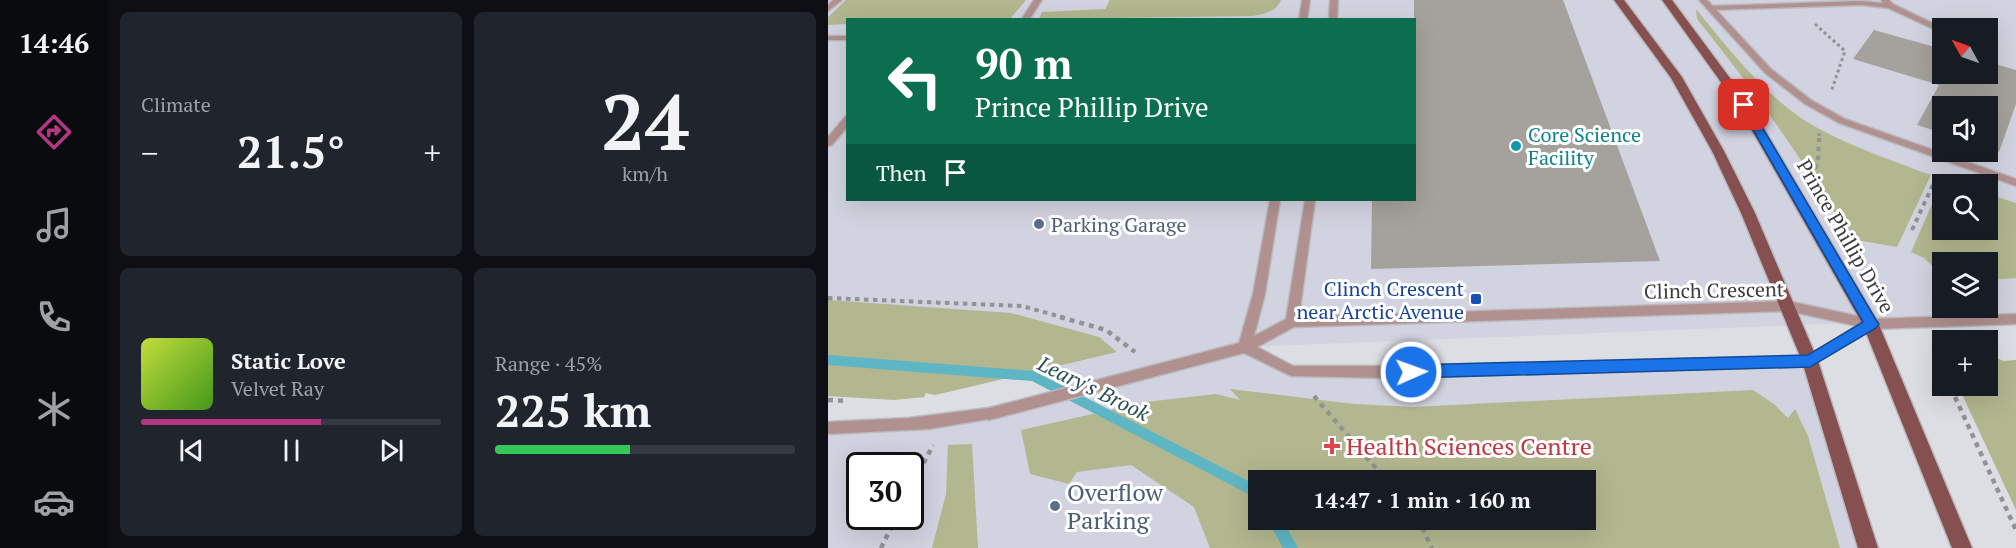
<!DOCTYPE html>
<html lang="en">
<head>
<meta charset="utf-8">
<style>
  body { margin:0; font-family:"PT Serif",serif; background:#20242c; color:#f1f3f6; height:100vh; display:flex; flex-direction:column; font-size:22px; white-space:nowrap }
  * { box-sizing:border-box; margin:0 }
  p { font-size:20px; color:#9ea1a6 }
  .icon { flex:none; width:33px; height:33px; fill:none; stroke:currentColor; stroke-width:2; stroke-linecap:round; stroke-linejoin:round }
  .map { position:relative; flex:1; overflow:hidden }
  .panel { display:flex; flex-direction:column; gap:12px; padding:12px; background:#0d0f14; width:720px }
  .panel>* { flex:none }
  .banner { position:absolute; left:18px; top:18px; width:570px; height:183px; border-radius:0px; box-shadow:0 6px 24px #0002; background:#0b6e4f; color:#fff; overflow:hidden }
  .needle { width:39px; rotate:310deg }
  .tools { position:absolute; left:1104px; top:18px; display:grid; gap:12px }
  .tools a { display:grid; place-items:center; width:66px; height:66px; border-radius:0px; background:#171b24; box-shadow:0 6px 24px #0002; font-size:30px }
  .speed { position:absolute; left:18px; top:452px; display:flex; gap:12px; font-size:30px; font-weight:700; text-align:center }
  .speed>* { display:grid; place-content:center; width:78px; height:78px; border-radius:50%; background:#171b24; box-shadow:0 6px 24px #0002; line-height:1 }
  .speed .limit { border:3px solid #111; border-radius:9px; background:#fff; color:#111 }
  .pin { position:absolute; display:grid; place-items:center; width:51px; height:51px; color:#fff; margin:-26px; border-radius:12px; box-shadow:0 3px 9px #0006 }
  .me { position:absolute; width:66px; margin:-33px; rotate:88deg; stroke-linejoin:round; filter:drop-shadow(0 0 4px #0008) }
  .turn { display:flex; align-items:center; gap:21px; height:126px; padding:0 30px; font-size:27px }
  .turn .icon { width:78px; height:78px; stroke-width:2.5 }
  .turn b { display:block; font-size:42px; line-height:51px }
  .then { display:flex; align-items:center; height:57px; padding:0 30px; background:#0003; gap:12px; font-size:22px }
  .big { font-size:45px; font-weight:600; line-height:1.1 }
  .panel .widget { flex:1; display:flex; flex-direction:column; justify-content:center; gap:9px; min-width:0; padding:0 21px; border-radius:9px; background:#20242c }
  .panel .dial { align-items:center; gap:0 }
  .dial b { font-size:78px; line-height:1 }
  .song { display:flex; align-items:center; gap:18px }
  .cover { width:72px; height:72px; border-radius:9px; background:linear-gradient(135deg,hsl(70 70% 55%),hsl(100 70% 35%)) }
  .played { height:6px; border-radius:3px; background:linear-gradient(90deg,#b53784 60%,#363941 60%) }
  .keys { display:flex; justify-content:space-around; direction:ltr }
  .heat { display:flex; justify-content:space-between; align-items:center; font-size:33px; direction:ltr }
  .charge { height:9px; border-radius:4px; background:linear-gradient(90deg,#34c759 45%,#363941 0) }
  .panel .tiles { flex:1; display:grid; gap:12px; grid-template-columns:repeat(2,1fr) }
  .trip { position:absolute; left:420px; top:470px; width:348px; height:60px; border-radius:0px; background:#171b24; box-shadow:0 6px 24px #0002; font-weight:600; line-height:60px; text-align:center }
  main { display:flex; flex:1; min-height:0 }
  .tabs { display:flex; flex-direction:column; width:108px; justify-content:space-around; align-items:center; background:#090b0e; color:#9ea1a6 }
  .tabs .icon { width:42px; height:42px }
  .tabs .on { color:#b53784 }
  .tabs b { font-size:27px; color:#f1f3f6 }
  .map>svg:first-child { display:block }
</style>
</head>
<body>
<main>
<nav class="tabs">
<b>14:46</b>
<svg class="icon on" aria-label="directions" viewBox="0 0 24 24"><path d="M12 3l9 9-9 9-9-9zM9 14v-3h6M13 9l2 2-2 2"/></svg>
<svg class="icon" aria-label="music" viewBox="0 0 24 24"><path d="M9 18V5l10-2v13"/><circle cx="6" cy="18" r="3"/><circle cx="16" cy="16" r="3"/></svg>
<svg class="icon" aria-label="phone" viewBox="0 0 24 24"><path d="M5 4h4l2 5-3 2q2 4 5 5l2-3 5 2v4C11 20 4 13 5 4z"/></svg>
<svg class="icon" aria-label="climate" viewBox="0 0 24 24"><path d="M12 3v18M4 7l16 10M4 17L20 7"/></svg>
<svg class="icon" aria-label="car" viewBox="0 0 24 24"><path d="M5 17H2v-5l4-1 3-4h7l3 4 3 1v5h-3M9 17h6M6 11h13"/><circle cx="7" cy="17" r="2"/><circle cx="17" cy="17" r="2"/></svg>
</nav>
<section class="panel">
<div class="tiles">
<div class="widget"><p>Climate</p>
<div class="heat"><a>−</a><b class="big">21.5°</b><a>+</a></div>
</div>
<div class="widget dial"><b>24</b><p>km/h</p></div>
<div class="widget">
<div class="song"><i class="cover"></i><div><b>Static Love</b><p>Velvet Ray</p></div></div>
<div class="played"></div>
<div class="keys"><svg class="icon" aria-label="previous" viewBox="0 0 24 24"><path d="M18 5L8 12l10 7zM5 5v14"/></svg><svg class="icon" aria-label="pause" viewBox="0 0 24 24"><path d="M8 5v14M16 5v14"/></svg><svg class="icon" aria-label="next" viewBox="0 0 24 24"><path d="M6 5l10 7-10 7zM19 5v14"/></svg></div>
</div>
<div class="widget"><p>Range · 45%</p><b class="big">225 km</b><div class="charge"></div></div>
</div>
</section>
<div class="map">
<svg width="1188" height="548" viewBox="0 0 1188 548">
  <rect width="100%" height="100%" fill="#dddee3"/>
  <path fill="#d2d3e0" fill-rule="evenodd" d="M0,0h1188v319l-190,5 -580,23 45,24 519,-10 58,187h-1040v-120l83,-2 158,-33 -35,-17 -206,-16zM20,20h566v180h-566zM1114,28h46v46h-46zM1114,106h46v46h-46zM1114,184h46v46h-46zM1114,262h46v46h-46zM32,465h50v51h-50zM430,480h328v39h-328z"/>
  <path fill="#b2b78f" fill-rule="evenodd" d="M18,0h180l-16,19 -162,1 -1,4 -19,1v-8z
    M282,0h171c-5,12 -17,14 -29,16l-213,3 3,-7 63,-3z
    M868,9c31,38 61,77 101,106 34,25 94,45 134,60l-34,72 -46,-8c-47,-77 -97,-150 -154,-220z
    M1115,179l15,5h-16v46h46v-36l28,9v75l-28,2v-18h-46v13l-18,-17 -13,-6z
    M0,300l183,13 88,24 18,15 -169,40 -13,3 -9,-2 -2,4 -30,3 -66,-4z
    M1169,358l6,3 13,-1v150l-58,-124h30v-27z
    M402,389l124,15 59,3 340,-17 21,14 14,14 7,-9 13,27 32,112h-630l-16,-41 -63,-42 -54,7 -8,12 -39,-10 -9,-44 125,-28 70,-8 24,6zM430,480h328v39h-328z
    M144,444l6,104h-46l14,-54 2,-49z"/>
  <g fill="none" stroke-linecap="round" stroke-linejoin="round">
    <path fill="#5eb6c5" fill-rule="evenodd" d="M0,355l206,16 224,115v13l-226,-118 -204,-16z
      M439,519h15l16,29h-15z"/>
  </g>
  <path fill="#a5a19d" d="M586,0h149l97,261 -289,8 1,-69h42z
    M1046,30l68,19v25h46v-12l28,8v34l-17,48 -11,-4v-42h-46v27l-25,-8 22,-40 -86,-26z"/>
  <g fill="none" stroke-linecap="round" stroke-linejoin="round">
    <g stroke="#bababf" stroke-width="3">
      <path id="service" d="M5,0h9l-14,11v-6z
        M206,0h8l-13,20h-8z
        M1053,0h8l4,4 50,24 -1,5 -54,-25 -27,-3 -151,5 -4,-2 4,-2 151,-5 22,2z
        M0,36h20v4h-20z
        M20,116v10l-16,19 -4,1v-9l17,-20z
        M161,408l5,2 2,4 -2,4 -65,11 -101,5v-12l81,-4z"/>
    </g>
    <g stroke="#bababf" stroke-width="3">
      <path id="minor" d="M474,0h8l-3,20h-8z
        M502,0h8l-1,20h-8z
        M871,0h8l64,69 40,31 34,19 171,60v7l-177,-63 -34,-19 -40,-31z
        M442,200h10l-15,94 -11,42 32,-17 19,-119h10l-16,117 489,-16 83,18 145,-5v10l-143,5 -63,37 -422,12 -97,-2 -47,-23 -255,67 -5,-2 -2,-4 2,-4 5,-2 250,-65 14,-49zM960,311l69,15 -49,30 -420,10h-95l-36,-19 37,-20z"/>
    </g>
    <g stroke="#bababf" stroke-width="3">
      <path id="primary" d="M786,0h10l58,77 42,74 31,62 63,148 60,187h-20l-56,-187 -61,-148 -29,-62 -41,-73z
        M834,0h10l78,105 127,215 95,228h-20l-89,-223 -125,-219z"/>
    </g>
    <path stroke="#919295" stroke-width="3" stroke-dasharray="3 3" stroke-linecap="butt" d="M987,24l30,27 -14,41
      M991,133v6"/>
    <path stroke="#919295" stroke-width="4" stroke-dasharray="4.5 4.5" stroke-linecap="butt" d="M984,177l6,-16 1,-23
      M1084,230l25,-54
      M0,298l194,8 43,12"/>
    <path stroke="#919295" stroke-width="4.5" stroke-dasharray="5 5" stroke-linecap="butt" d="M232,317l46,13 29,22
      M486,396l72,84
      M1127,397l61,133
      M0,400l20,1
      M82,490l23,-45
      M590,519l14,29
      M53,548l16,-32"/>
    <use href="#service" fill="#b19190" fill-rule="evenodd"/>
    <use href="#minor" fill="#b19190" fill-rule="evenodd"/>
    <use href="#primary" fill="#875050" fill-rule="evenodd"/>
  </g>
  <path fill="#1a73e8" stroke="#114b97" stroke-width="1.5" d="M916,102l5,3 127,215 3,4 -3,4 -66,39 -399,11 -6,-2 -2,-4 2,-5 6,-2 397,-10 55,-33 -124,-217z"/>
  <circle fill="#0f9aa8" stroke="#fff" stroke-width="2" cx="688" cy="146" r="6"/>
  <g fill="#5c6f8a" stroke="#fff" stroke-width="2">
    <circle cx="211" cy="224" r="6"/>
    <circle cx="227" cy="506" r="6"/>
  </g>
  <rect fill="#1a4fb4" stroke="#fff" stroke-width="2" x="642" y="293" width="12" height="12" rx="3"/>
  <path fill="#e0444e" stroke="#fff" stroke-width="2" d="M501 437h6v6h6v6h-6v6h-6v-6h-6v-6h6z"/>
  <g text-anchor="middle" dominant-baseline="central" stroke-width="6" stroke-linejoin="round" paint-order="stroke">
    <g font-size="20" fill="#0d838f" stroke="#fff" text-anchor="start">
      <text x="700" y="134">Core Science<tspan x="700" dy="23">Facility</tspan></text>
    </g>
    <g font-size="20" fill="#4e5e75" stroke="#fff" text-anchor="start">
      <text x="223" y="224">Parking Garage</text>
    </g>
    <g font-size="20" fill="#3c3c3e" stroke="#fff">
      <text transform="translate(1018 236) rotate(60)">Prince Phillip Drive</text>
      <text transform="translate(886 290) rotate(-1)">Clinch Crescent</text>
    </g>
    <g font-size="20" fill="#164399" stroke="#fff" text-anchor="end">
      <text x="636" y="288">Clinch Crescent<tspan x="636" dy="23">near Arctic Avenue</tspan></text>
    </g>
    <g font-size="21" font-style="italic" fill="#264e55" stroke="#fff">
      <text transform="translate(266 388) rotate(26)">Leary's Brook</text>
    </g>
    <g font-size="24" fill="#be3a42" stroke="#fff" text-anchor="start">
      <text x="518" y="446">Health Sciences Centre</text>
    </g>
    <g font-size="24" fill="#4e5e75" stroke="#fff" text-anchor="start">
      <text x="239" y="492">Overflow<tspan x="239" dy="28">Parking</tspan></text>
    </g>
  </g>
</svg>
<div class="tools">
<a><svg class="needle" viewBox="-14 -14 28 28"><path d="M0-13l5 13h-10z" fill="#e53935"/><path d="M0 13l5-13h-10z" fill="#9ea1a6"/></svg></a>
<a><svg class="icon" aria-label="sound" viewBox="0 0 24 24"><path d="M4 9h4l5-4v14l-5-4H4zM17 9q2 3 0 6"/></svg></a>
<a><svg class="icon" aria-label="search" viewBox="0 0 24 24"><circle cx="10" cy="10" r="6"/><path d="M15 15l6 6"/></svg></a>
<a><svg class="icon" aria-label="layers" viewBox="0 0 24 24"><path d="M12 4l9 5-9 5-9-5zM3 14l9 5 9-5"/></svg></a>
<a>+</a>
</div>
<div class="speed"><div class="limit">30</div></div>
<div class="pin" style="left:916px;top:105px;background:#d93025"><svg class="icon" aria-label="arrive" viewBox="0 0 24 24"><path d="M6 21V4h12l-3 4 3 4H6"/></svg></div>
<svg class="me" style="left:583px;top:372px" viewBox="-20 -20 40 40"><circle r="17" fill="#1a73e8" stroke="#fff" stroke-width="3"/><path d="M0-11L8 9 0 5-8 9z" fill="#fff"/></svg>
<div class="trip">14:47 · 1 min · 160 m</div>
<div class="banner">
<div class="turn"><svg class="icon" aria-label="left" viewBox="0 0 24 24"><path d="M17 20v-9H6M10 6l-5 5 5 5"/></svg><div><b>90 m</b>Prince Phillip Drive</div></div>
<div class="then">Then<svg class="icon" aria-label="arrive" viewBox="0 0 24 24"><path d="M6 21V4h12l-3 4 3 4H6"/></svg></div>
</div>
</div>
</main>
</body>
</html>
